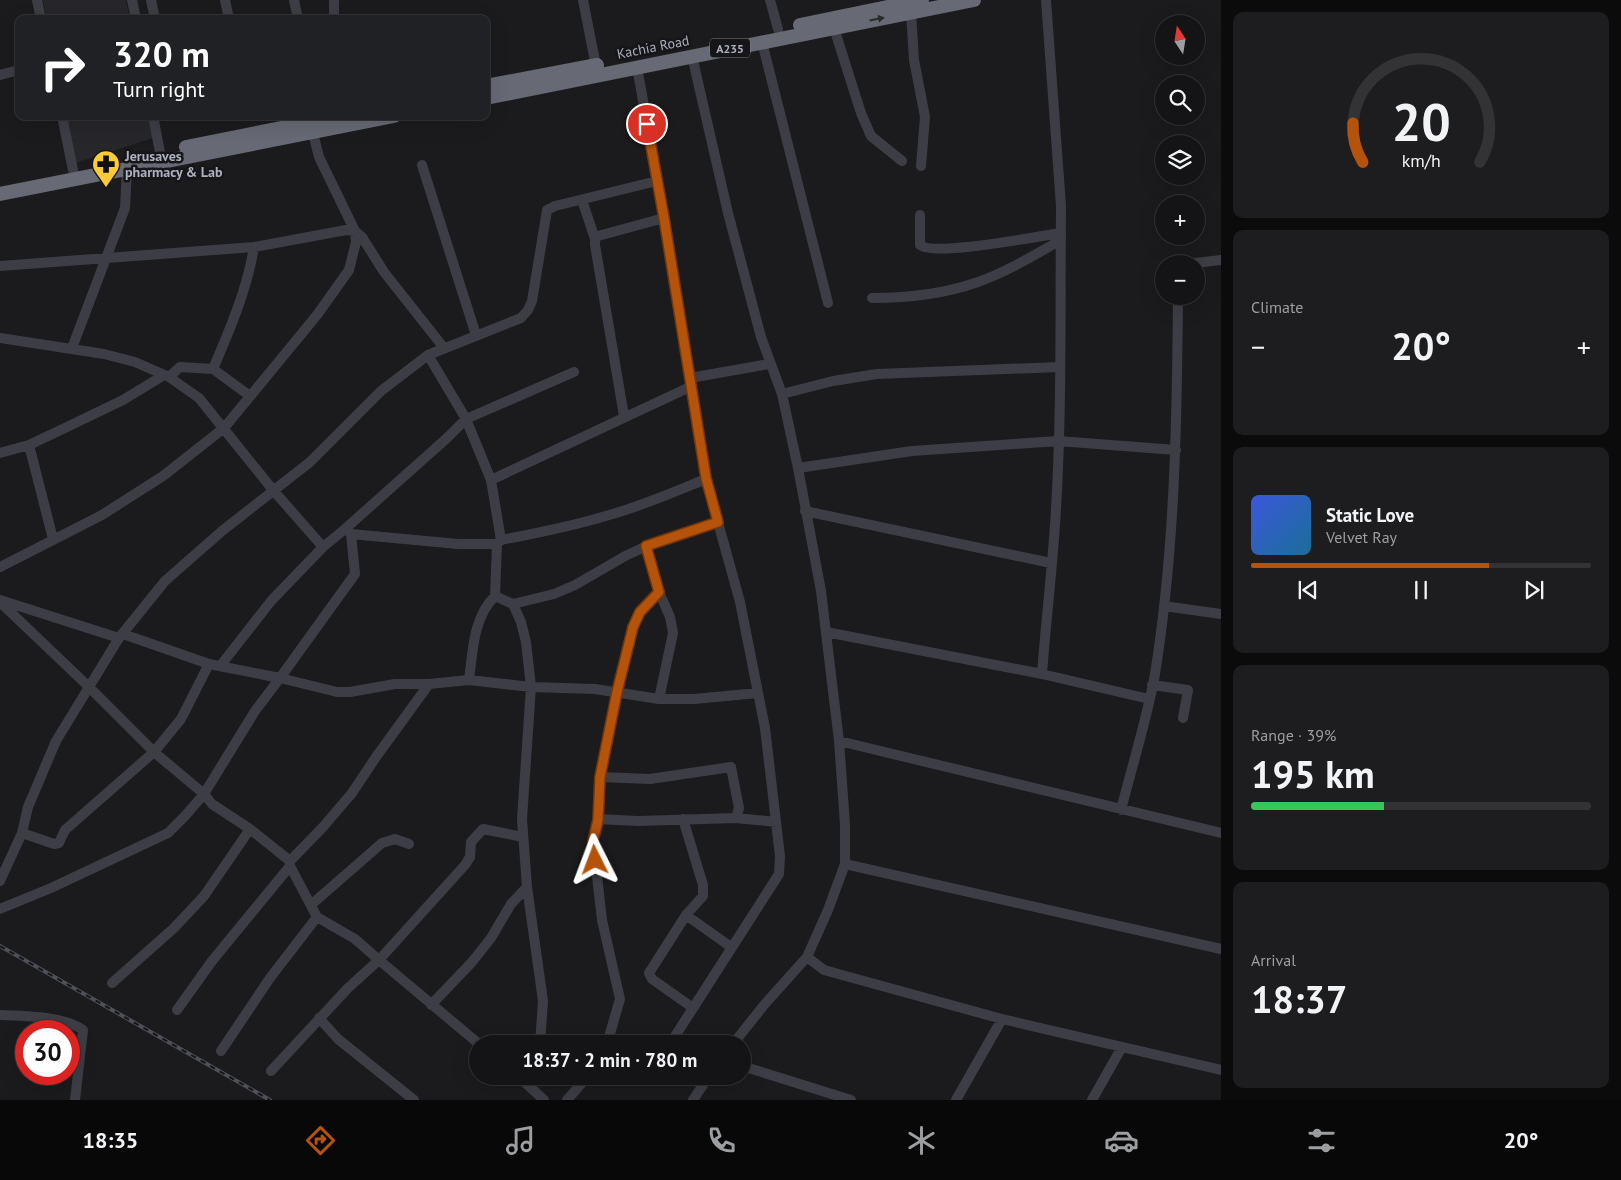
<!DOCTYPE html>
<html lang="en">
<head>
<meta charset="utf-8">
<style>
  body { margin:0; font-family:"PT Sans",sans-serif; background:#1d1d1f; color:#f1f3f6; height:100vh; display:flex; flex-direction:column; font-size:19px; white-space:nowrap }
  * { box-sizing:border-box; margin:0 }
  p { font-size:16px; color:#9d9ea1 }
  .icon { flex:none; width:28px; height:28px; fill:none; stroke:currentColor; stroke-width:2; stroke-linecap:round; stroke-linejoin:round }
  .map { position:relative; flex:1; overflow:hidden }
  .details { display:flex; flex-direction:column; gap:12px; padding:12px; background:#0b0b0c; width:400px }
  .details>* { flex:none }
  .banner { position:absolute; left:15px; top:15px; width:475px; height:105px; border-radius:10px; box-shadow:0 5px 20px #0002,0 0 0 1px #333335; background:#202124; color:#fff; overflow:hidden }
  .needle { width:32px; rotate:348deg }
  .tools { position:absolute; left:1155px; top:15px; display:grid; gap:10px }
  .tools a { display:grid; place-items:center; width:50px; height:50px; border-radius:50%; background:#141416; box-shadow:0 5px 20px #0002,0 0 0 1px #333335; font-size:25px }
  .speed { position:absolute; left:15px; top:1020px; display:flex; gap:10px; font-size:25px; font-weight:700; text-align:center }
  .speed>* { display:grid; place-content:center; width:65px; height:65px; border-radius:50%; background:#141416; box-shadow:0 5px 20px #0002,0 0 0 1px #333335; line-height:1 }
  .speed .limit { border:8px solid #d22; background:#fff; color:#111 }
  .pin { position:absolute; display:grid; place-items:center; width:42px; height:42px; color:#fff; margin:-21px; border:2px solid #fff; border-radius:50%; box-shadow:0 1px 5px #0007 }
  .me { position:absolute; width:55px; margin:-28px; rotate:357deg; stroke-linejoin:round; filter:drop-shadow(0 0 4px #0008) }
  .turn { display:flex; align-items:center; gap:18px; height:105px; padding:0 15px; font-size:22px }
  .turn .icon { width:65px; height:65px; stroke-width:2.5 }
  .turn b { display:block; font-size:35px; line-height:42px }
  .big { font-size:38px; font-weight:600; line-height:1.1 }
  .details .card { flex:1; display:flex; flex-direction:column; justify-content:center; gap:8px; min-width:0; padding:0 18px; border-radius:10px; background:#1d1d1f }
  .details .dial { align-items:center; gap:0 }
  .dial svg { height:130px; overflow:visible; fill:none; stroke:#333335; stroke-width:7; stroke-linecap:round; text-anchor:middle }
  .dial text { fill:#f1f3f6; stroke:none }
  .song { display:flex; align-items:center; gap:15px }
  .cover { width:60px; height:60px; border-radius:8px; background:linear-gradient(135deg,hsl(230 70% 55%),hsl(200 70% 35%)) }
  .played { height:5px; border-radius:2px; background:linear-gradient(90deg,#b45309 70%,#333335 70%) }
  .keys { display:flex; justify-content:space-around; direction:ltr }
  .heat { display:flex; justify-content:space-between; align-items:center; font-size:28px; direction:ltr }
  .charge { height:8px; border-radius:4px; background:linear-gradient(90deg,#34c759 39%,#333335 0) }
  .trip { position:absolute; left:469px; top:1035px; width:282px; height:50px; border-radius:25px; background:#141416; box-shadow:0 5px 20px #0002,0 0 0 1px #333335; font-weight:600; line-height:50px; text-align:center }
  .menu { display:flex; height:80px; justify-content:space-around; align-items:center; background:#080809; color:#9d9ea1 }
  .menu .icon { width:35px; height:35px }
  .menu .current { color:#b45309 }
  .menu b { font-size:22px; color:#f1f3f6 }
  main { display:flex; flex:1; min-height:0 }
  .map>svg:first-child { display:block }
</style>
</head>
<body>
<main>
<div class="map">
<svg width="1221" height="1100" viewBox="0 0 1221 1100">
  <rect width="100%" height="100%" fill="#1b1b1d"/>
  <path fill="#27272b" d="M43,0h83l4,19h-83z
    M66,116h83l4,22 -78,25z"/>
  <g fill="none" stroke-linecap="round" stroke-linejoin="round">
    <path stroke="#3d3e45" stroke-width="10" d="M37,0l4,19
      M132,0l4,19
      M151,0l4,19
      M225,0l4,19
      M294,0l4,19
      M334,0v19
      M583,0l13,66
      M770,0l8,29
      M911,13l3,47 11,57 -4,49
      M834,28l27,85 10,23 31,25
      M762,42l66,261
      M692,56l36,157 33,124 21,57 16,74 23,123 18,150 6,83v40l-17,46 -21,47 -43,48 -31,39
      M637,67l27,151 42,261 34,123 25,126 15,128 -1,18 -109,170
      M0,75l19,-5
      M62,116l11,54
      M153,116l7,36
      M313,133l6,24 36,74 7,6 22,35 60,76
      M422,165l54,170
      M582,200l13,39
      M920,215v30c14,12 118,-9 141,-12
      M1187,264l34,-4
      M0,266l254,-19 92,-17 9,1 1,11 -7,28 -32,45 -93,113 -61,48 -61,39 -102,52
      M872,298c37,0 72,-4 106,-16 29,-10 56,-27 83,-42
      M0,338l104,16 31,8 34,15 30,21 74,92 50,57
      M72,348l53,-140 2,-40
      M428,355l38,64 25,61 10,60
      M169,377l11,-10 33,2
      M690,378l79,-14
      M782,394l51,-13 44,-7 183,-7
      M250,396l-37,-27c17,-40 34,-79 41,-122
      M624,416l-29,-171v-6l3,-3 66,-18
      M29,445l24,94
      M0,453l29,-8 38,-18 56,-27 41,-25
      M798,468l114,-17 146,-10 118,9
      M491,480l201,-94
      M805,511l246,52
      M347,530l4,4 107,10h39
      M351,534l4,40 -75,104 57,14h13l45,-8h34l40,-4 62,7 64,2 64,10h35l64,-6
      M647,546l12,46 11,25 3,16 -14,66
      M495,596l18,8 8,18 5,20 5,45 -9,132 5,68 16,114 -3,43
      M0,600l119,38
      M0,602l88,84 66,66 50,42 8,10 38,25 40,32 33,-34 29,-34 24,-36 53,-73
      M513,604l41,-10 21,-9 52,-30 20,-9 71,-24
      M1164,606l57,8
      M826,632l216,42 107,25
      M221,665l50,-64 52,-54 22,-18 102,-91 19,-19 108,-47
      M1042,674c4,-55 11,-110 14,-165 6,-101 4,-202 5,-303l-15,-206
      M469,680c4,-30 4,-62 26,-84l2,-52 4,-4c37,-7 73,-14 108,-25 33,-9 65,-23 97,-36
      M1152,685l36,5 -5,28
      M839,741l382,92
      M600,777l50,2 81,-12 8,41 -3,10
      M1121,810c11,-44 26,-91 34,-136 20,-125 22,-252 23,-378
      M598,819l40,2 98,-3 40,4
      M683,819l20,66v11l-17,19 -37,58 3,6 41,29
      M22,833l32,11 5,-1 6,-13 89,-78 27,-33 28,-55
      M845,864l376,85
      M0,881l22,-48 6,-26 28,-66 63,-103 46,-57 57,-50 88,-69 71,-71 47,-36 93,-37 7,-8 4,-9 15,-91 8,-4 102,-25
      M312,904l70,-61 13,-4 14,5
      M0,909l51,-21 117,-55 17,-17 19,-22 51,-83 25,-33 -71,-14 -86,-30
      M686,915l45,32
      M807,957l17,13 178,49 219,51
      M112,983l62,-55 30,-32 46,-67
      M431,1005l41,-43 19,-24 20,-34 16,-17
      M177,1010l35,-49 78,-95v-5
      M0,1015c24,1 64,1 83,15l-8,70
      M319,1018l19,21 76,61
      M479,1044l-100,-84 86,-95 5,-8 1,-15 12,-13 40,8
      M607,1044l13,-45 -18,-79 -9,-79 5,-22 2,-42 17,-85 16,-65 7,-15 19,-20
      M221,1051l49,-73 47,-61 -27,-51
      M742,1066l109,34
      M271,1071l77,-83 31,-28 -24,-21 -38,-22
      M518,1076l26,24
      M567,1100l21,-24
      M693,1100l16,-24
      M956,1100l46,-81
      M1092,1100l30,-53"/>
    <path stroke="#676a74" stroke-width="14" d="M800,25l122,-25
      M486,86l111,-21
      M486,98l488,-98
      M186,147l156,-31
      M0,194l394,-78"/>
    <g stroke="#4e5058" stroke-width="4">
      <path id="rail" d="M0,946l270,154"/>
    </g>
    <use href="#rail" stroke="#161618" stroke-width="2" stroke-dasharray="5.5" stroke-linecap="butt"/>
  </g>
  <defs><path id="oneway-solid" d="M-6-.8H1V-3.2L6.5 0L1 3.2V.8H-6Z" transform="scale(1.25)"/></defs>
  <use fill="#2a2b2f" href="#oneway-solid" transform="translate(877 19) rotate(-11)"/>
  <g fill="none" stroke-linecap="round" stroke-linejoin="round">
    <g stroke="#753606" stroke-width="12">
      <path id="route" d="M595,860l-2,-19 5,-21 2,-43 17,-85 16,-65 7,-15 19,-20 -13,-46 72,-24 -12,-44 -42,-260 -17,-94"/>
    </g>
    <use href="#route" stroke="#b45309" stroke-width="9"/>
  </g>
  <defs>
    <g id="pharmacy-pin" transform="scale(1.4375)"><path d="M0 17L-7.5 6A9.5 9.5 0 1 1 7.5 6Z" fill="#fcca35" stroke="#161618"/><path d="M-2-6h4v4h4v4h-4v4h-4v-4h-4v-4h4Z" fill="#111"/></g>
  </defs>
  <g fill-rule="evenodd">
    <use href="#pharmacy-pin" x="106" y="164"/>
  </g>
  <g text-anchor="middle" dominant-baseline="central" stroke-width="5" stroke-linejoin="round" paint-order="stroke">
    <rect fill="#161618" stroke="#80828c" stroke-width="1" x="710" y="38.5" width="40" height="19" rx="4"/>
    <g font-size="12" font-weight="bold" fill="#adb0bd">
      <text x="730" y="48">A235</text>
    </g>
    <g font-size="14" fill="#adb0bd" stroke="#161618">
      <text transform="translate(653 47) rotate(-11)">Kachia Road</text>
    </g>
    <g font-size="14" font-weight="bold" fill="#adb0bd" stroke="#161618" text-anchor="start">
      <text x="125" y="156">Jerusaves<tspan x="125" dy="16">pharmacy &amp; Lab</tspan></text>
    </g>
  </g>
</svg>
<div class="tools">
<a><svg class="needle" viewBox="-14 -14 28 28"><path d="M0-13l5 13h-10z" fill="#e53935"/><path d="M0 13l5-13h-10z" fill="#9d9ea1"/></svg></a>
<a><svg class="icon" aria-label="search" viewBox="0 0 24 24"><circle cx="10" cy="10" r="6"/><path d="M15 15l6 6"/></svg></a>
<a><svg class="icon" aria-label="layers" viewBox="0 0 24 24"><path d="M12 4l9 5-9 5-9-5zM3 14l9 5 9-5"/></svg></a>
<a>+</a>
<a>−</a>
</div>
<div class="speed"><div class="limit">30</div></div>
<div class="pin" style="left:647px;top:124px;background:#d93025"><svg class="icon" aria-label="arrive" viewBox="0 0 24 24"><path d="M6 21V4h12l-3 4 3 4H6"/></svg></div>
<svg class="me" style="left:595px;top:860px" viewBox="-20 -20 40 40"><path d="M0-17L14 15 0 8-14 15z" fill="#b45309" stroke="#fff" stroke-width="4"/></svg>
<div class="trip">18:37 · 2 min · 780 m</div>
<div class="banner">
<div class="turn"><svg class="icon" aria-label="right" viewBox="0 0 24 24"><path d="M7 20v-9h11M14 6l5 5-5 5"/></svg><div><b>320 m</b>Turn right</div></div>
</div>
</div>
<section class="details">
<div class="card dial"><svg viewBox="0 0 100 80">
<path d="M14 69A42 42 0 1 1 86 69"/>
<path d="M14 69A42 42 0 0 1 8 45" stroke="#b45309"/>
<text x="50" y="56" font-size="32" font-weight="700">20</text>
<text x="50" y="72" font-size="11">km/h</text>
</svg></div>
<div class="card"><p>Climate</p>
<div class="heat"><a>−</a><b class="big">20°</b><a>+</a></div>
</div>
<div class="card">
<div class="song"><i class="cover"></i><div><b>Static Love</b><p>Velvet Ray</p></div></div>
<div class="played"></div>
<div class="keys"><svg class="icon" aria-label="previous" viewBox="0 0 24 24"><path d="M18 5L8 12l10 7zM5 5v14"/></svg><svg class="icon" aria-label="pause" viewBox="0 0 24 24"><path d="M8 5v14M16 5v14"/></svg><svg class="icon" aria-label="next" viewBox="0 0 24 24"><path d="M6 5l10 7-10 7zM19 5v14"/></svg></div>
</div>
<div class="card"><p>Range · 39%</p><b class="big">195 km</b><div class="charge"></div></div>
<div class="card"><p>Arrival</p><b class="big">18:37</b></div>
</section>
</main>
<nav class="menu">
<b>18:35</b>
<svg class="icon current" aria-label="directions" viewBox="0 0 24 24"><path d="M12 3l9 9-9 9-9-9zM9 14v-3h6M13 9l2 2-2 2"/></svg>
<svg class="icon" aria-label="music" viewBox="0 0 24 24"><path d="M9 18V5l10-2v13"/><circle cx="6" cy="18" r="3"/><circle cx="16" cy="16" r="3"/></svg>
<svg class="icon" aria-label="phone" viewBox="0 0 24 24"><path d="M5 4h4l2 5-3 2q2 4 5 5l2-3 5 2v4C11 20 4 13 5 4z"/></svg>
<svg class="icon" aria-label="climate" viewBox="0 0 24 24"><path d="M12 3v18M4 7l16 10M4 17L20 7"/></svg>
<svg class="icon" aria-label="car" viewBox="0 0 24 24"><path d="M5 17H2v-5l4-1 3-4h7l3 4 3 1v5h-3M9 17h6M6 11h13"/><circle cx="7" cy="17" r="2"/><circle cx="17" cy="17" r="2"/></svg>
<svg class="icon" aria-label="filters" viewBox="0 0 24 24"><path d="M4 7h16M4 17h16"/><circle cx="9" cy="7" r="2"/><circle cx="15" cy="17" r="2"/></svg>
<b>20°</b>
</nav>
</body>
</html>
